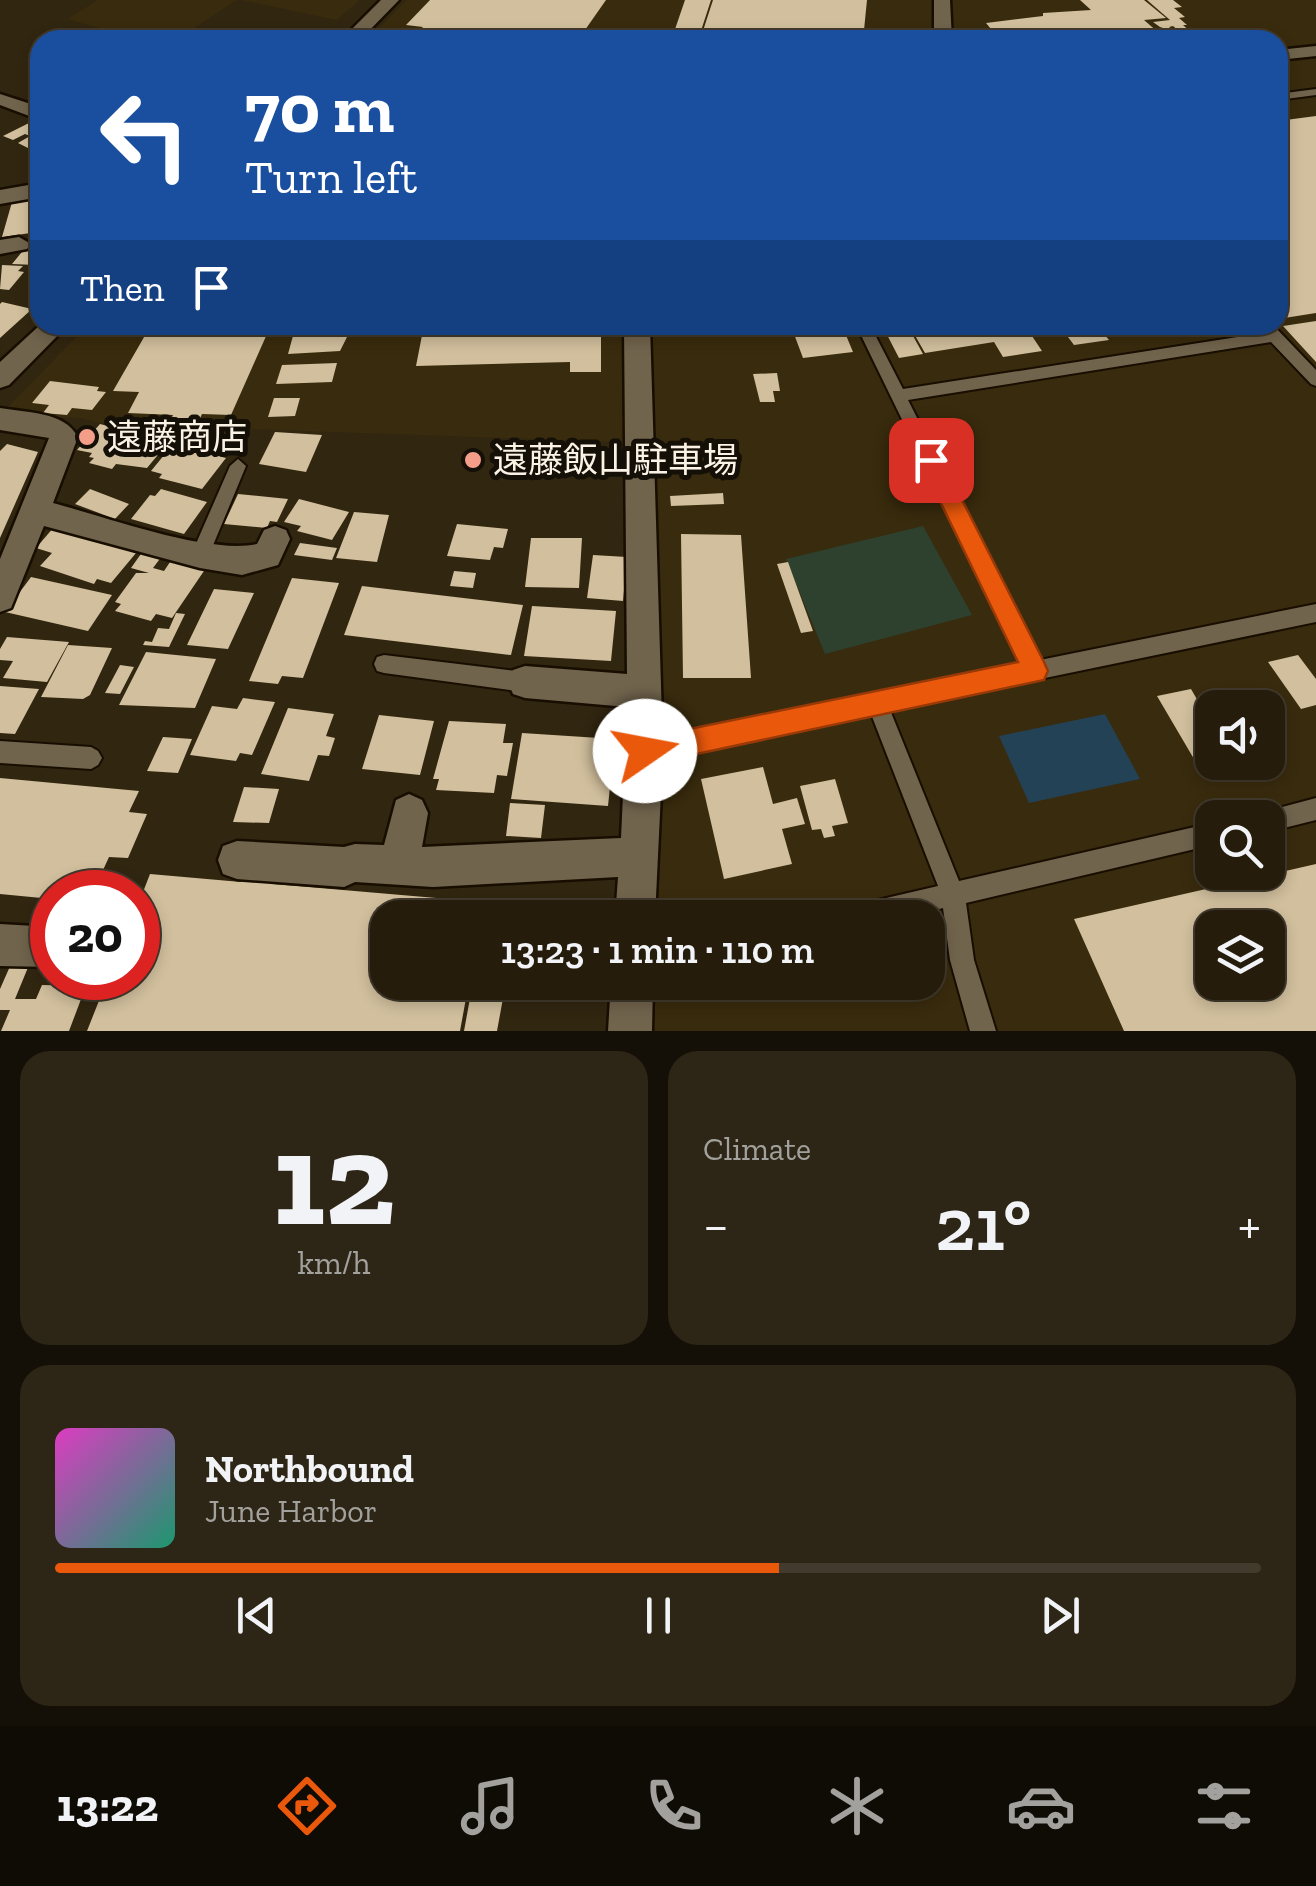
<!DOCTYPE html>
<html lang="en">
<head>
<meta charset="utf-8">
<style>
  body { margin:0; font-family:"Zilla Slab","Noto Sans JP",serif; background:#2d2515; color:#f1f3f6; height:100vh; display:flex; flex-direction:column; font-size:38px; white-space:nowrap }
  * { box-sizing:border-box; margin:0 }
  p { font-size:32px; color:#a3a19d }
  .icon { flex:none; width:55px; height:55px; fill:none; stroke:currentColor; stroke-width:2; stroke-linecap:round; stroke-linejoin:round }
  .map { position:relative; height:1031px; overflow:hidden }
  .panel { display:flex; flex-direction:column; gap:20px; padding:20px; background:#140f07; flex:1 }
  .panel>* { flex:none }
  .banner { position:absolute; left:30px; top:30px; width:1258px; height:305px; border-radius:30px; box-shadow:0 5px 15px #0003,0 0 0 2px #423a2d; background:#1a4fa0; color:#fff; overflow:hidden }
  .fabs { position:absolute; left:1195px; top:690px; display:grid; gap:20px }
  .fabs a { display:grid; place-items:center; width:90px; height:90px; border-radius:20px; background:#251c0c; box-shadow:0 5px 15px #0003,0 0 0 2px #423a2d; font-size:50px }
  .speed { position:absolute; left:30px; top:870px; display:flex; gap:20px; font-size:50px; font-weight:700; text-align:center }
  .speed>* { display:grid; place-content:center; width:130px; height:130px; border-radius:50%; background:#251c0c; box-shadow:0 5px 15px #0003,0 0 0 2px #423a2d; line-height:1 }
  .speed .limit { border:15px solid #d22; background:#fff; color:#111 }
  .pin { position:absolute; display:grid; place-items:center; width:85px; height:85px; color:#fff; margin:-42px; border-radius:20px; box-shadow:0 5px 15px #0006 }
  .me { position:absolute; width:110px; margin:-55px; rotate:78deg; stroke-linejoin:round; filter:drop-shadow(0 0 8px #0008) }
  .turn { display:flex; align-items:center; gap:35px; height:210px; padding:0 50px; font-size:45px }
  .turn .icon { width:130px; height:130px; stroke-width:2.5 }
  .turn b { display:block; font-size:70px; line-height:85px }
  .then { display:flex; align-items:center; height:95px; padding:0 50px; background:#0003; gap:20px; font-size:38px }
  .big { font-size:75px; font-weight:600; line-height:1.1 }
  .panel .tile { flex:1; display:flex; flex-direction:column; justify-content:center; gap:15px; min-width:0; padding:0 35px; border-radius:30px; background:#2d2515 }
  .panel .dial { align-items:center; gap:0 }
  .dial b { font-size:130px; line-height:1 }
  .song { display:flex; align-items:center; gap:30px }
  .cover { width:120px; height:120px; border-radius:15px; background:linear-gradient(135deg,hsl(310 70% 55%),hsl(160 70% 35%)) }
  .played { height:10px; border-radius:5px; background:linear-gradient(90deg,#ea580c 60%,#423a2d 60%) }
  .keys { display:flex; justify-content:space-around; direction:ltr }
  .heat { display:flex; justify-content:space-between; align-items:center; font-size:55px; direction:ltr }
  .panel .tiles { flex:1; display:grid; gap:20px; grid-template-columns:1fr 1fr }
  .tile:last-child { grid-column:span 2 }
  .trip { position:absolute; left:370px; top:900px; width:575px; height:100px; border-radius:30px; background:#251c0c; box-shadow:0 5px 15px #0003,0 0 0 2px #423a2d; font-weight:600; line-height:100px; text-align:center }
  .tab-bar { display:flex; height:160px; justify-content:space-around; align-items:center; background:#0f0b05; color:#a3a19d }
  .tab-bar .icon { width:70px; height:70px }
  .tab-bar .current { color:#ea580c }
  .tab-bar b { font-size:45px; color:#f1f3f6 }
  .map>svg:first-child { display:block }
</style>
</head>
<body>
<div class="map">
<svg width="1316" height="1031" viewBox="0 0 1316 1031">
  <rect width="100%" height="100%" fill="#312610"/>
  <path fill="#392b0d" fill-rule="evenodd" d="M98,0h139l-61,40h-31l-78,-21z
    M241,0h119l-23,20z
    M407,0h909v1031h-672l3,-48 281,-1v-64l-277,-1 11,-200 -12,-274 -403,-14 -14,26 -153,-37 -80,-3 88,-90h1190v-285h-911zM1212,708h56v54h-56zM1212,818h56v54h-56zM1212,928h56v54h-56z"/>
  <path fill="#2d412e" d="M923,526l49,89 -147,39 -39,-95z"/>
  <path fill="#244255" d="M1105,714l35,65 -111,24 -30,-67z"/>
  <path fill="#d1bf9d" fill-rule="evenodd" d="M430,0h176l-28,40h-167l12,-13 -17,-2z
    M685,0h26l-13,40 -26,-2z
    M713,0h154l-4,40h-163z
    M1080,0h64l22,18 -22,2 23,20h-167l-14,-17 57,-7v-3l48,-3z
    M1147,0h26l9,7 -8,1 11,9 -6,1 8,7h-4l12,11 -9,1 -13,-11 -4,1 6,5 -15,-5 -7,-5 17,-2z
    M1316,116v197l-38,6v-198z
    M33,121l7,3v17l-12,7 -10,-5 12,-7 -5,-2 -12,6 -10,-4z
    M40,198l-2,34 -36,5 10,-35z
    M40,242l-4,23 -24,-1 14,-17h10z
    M2,265l21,1 -5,5 6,1 -15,18 -9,-1z
    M2,302l30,7 -32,29v-34z
    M1316,321v41l-33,-36z
    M151,325h120l-40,90 -29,-1 -6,13 -28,-1 5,-11 -45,-2 11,-21 -26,-1z
    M296,325h67l-2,11 -14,1 -7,14 -52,3z
    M424,325h177v47h-31v-10l-154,4z
    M882,325h25l16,29 -24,4z
    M909,325h179v2l-56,9 10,15 -39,6 -9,-15 -69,11z
    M843,328l10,24 -50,6 -9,-24z
    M1099,328l10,12 -35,5 -9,-12z
    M337,363l-5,19 -56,2 6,-19z
    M777,373l3,18h-7l2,11h-15l-7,-28z
    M50,381l49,6 -2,4 9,1 -14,18 -20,-2 -5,7 -24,-2 6,-8 -17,-2z
    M274,398h26l-5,18 -27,1z
    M100,424l55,14 -3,2 15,4 -20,24 -31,-4 -4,5 -23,-6 5,-5 -5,-1 3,-4 -15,-3z
    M275,432l47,3 -16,37 -47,-8z
    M7,444l31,8 -38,86v-87z
    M184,447l42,11 -24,31 -43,-11 3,-4 -11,-3 18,-22 11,3z
    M90,489l39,15 -14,15 -40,-15z
    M161,489l46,13 -23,32 -53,-15 19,-24 5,1z
    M723,493l1,11 -53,2 -1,-10z
    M238,494l50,5 -11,23 -7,-1 -3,7 -43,-4z
    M299,499l50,13 -17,28 -35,-9 4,-5 -17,-4z
    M354,512l35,3 -12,47 -41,-4z
    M457,524l51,5 -5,19 -9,-1 -4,13 -43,-4z
    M54,527l82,26 -25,30 -14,-4 -3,5 -54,-18 12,-13 -16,-5z
    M681,534l60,1 10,143h-68z
    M531,538h51l-3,50 -54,-1z
    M300,543l37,5 -5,12 -38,-5z
    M143,551l19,5 -9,12 11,3 8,-12 34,9 -34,50 -16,-4 -5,7 -36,-10 6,-7 -6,-2 21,-29h13l-18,-5z
    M593,555l34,2 -4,44 -36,-3z
    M788,562l25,69 -12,2 -24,-69z
    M454,571l22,2 -3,15 -23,-2z
    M31,577l81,18 -24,36 -83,-19z
    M292,578l47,5 -36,95 -21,-2 -4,8 -29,-3z
    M362,586l161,19 -12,50 -167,-20z
    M214,589l40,4 -26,56 -41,-4z
    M532,606l84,5 -5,50 -87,-5z
    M176,613l9,1 -16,33 -26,-2 2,-4 7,1 6,-14 11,1z
    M7,637l62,5 -22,40 -44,-4 10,-17 -13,-1v-11z
    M68,645l44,3 -22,47 -7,4 -42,-2z
    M146,652l70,7 -21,49 -76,-3z
    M1298,655l18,24v26l-15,4 -33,-47z
    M120,665l14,2 -14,27 -15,-1z
    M0,686l39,3 -24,45 -15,-1z
    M1191,689l21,36v30l-18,4 -37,-63z
    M1229,693l10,15h-27l-6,-10z
    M243,698l32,4 -23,53 -12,-2 -4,8 -46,-6 22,-49 25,3z
    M288,708l46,6 -8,22 9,2 -6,18 -11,-1 -9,26 -48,-7z
    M379,715l55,6 -14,54 -58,-6z
    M449,721l57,3 -3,19h10l-6,33 -10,-1 -3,18 -58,-3 3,-11h-6z
    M522,733l93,6 -7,67 -97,-7z
    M163,737l29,2 -14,34 -31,-2z
    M763,767l10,37 24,-6 8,26 -23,5 10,35 -68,15 -23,-100z
    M0,778l139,13 -10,21 18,2 -19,44 -19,-1 -16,35h-41v7l-52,-5z
    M835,779l13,44 -16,3 3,10 -11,2 -3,-9 -9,1 -12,-44z
    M244,787l35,2 -10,34 -36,-1z
    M510,803l35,2 -4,33 -35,-2z
    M1316,864v167h-192l-50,-112zM1212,928h56v54h-56z
    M150,874l91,8 1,-7 33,4 -2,5 210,18 -3,16h-92v64h81l-9,49h-373l21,-53h30v-73z
    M11,964l18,1 -14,34h21l6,-14 44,1 -17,45h-68l9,-21h-10v-21z
    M473,982h33l-9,49h-33z"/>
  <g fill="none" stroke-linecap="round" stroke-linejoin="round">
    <g stroke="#180e00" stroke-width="4">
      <path id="lane" d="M1316,89v6l-38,5v-6z
        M856,325h14l33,64 360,-56 -2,-4 3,-4h9l43,45v16l-5,-2 -40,-42 -363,58 132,260 276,-56v18l-426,88 69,171 253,-58v22l-246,58 8,57 22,71h-26l-20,-71 -7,-52 -39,10h-64l4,-8 8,-4 86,-20 -67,-172 -226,48 -7,-4 -4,-7 4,-7 7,-4 376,-76z
        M238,459l8,7 -37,89 -3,6 -6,2 -6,-2 -3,-6 39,-89z
        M384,655l141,17 7,3 3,7 -3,7 -7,3 -141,-19 -7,-2 -3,-7 3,-7z
        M0,741l91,6 7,4 4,7 -4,7 -7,4 -91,-6z
        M1316,798v22l-48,12v-14h-10l2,-5z"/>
    </g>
    <g stroke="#180e00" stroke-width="5">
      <path id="street" d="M0,94l40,13v13l-40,-15z
        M40,183v14l-40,7v-14z
        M19,237l12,7 -4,5 -27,5v-14z
        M624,325h26l13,426 -8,167h-40l3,-41 -185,10 -78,-5 -11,5 -107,-8 -14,-5 -5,-14 5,-14 14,-5 107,6 11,-3 29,1 12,-45 13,-6 13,6 6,13 -6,34 199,-9 6,-131 -102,-9 -12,-4 -5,-12 5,-12 12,-4 102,8z
        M0,408c27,5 64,3 78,29l-25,66c50,13 156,52 204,41l7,-14 11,-4 11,4 4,9 -12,26 -36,10 -42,-7 -156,-42 -33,82 -11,4v-53l49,-121 -49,-8z
        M0,924l52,3v40l-52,-1z
        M611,982h42l-1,49h-44z"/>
    </g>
    <g stroke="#180e00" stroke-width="5">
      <path id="secondary" d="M381,0h18l-39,40h-19z
        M934,0h16l2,40h-18z
        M1316,46v10l-38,4v-10z
        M40,325h28l-59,60 -9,3v-26z"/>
    </g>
    <use href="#lane" fill="#71644d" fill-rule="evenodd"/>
    <use href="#street" fill="#71644d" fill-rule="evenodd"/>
    <use href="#secondary" fill="#71644d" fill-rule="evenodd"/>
  </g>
  <path fill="#ea580c" stroke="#983908" stroke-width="2.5" d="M931,452l8,2 105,208 4,9 -4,9 -399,85 -9,-4 -4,-10 4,-9 9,-4 373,-76 -98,-202z"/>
  <g fill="#f49e8a" stroke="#140f07" stroke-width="4">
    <circle cx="87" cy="437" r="10"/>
    <circle cx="473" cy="460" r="10"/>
  </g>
  <g text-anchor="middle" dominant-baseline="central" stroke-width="10" stroke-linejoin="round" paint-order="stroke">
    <g font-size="35" fill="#faf2e5" stroke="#140f07" text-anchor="start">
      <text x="107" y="437">遠藤商店</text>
      <text x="493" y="460">遠藤飯山駐車場</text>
    </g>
  </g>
</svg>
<div class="fabs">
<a><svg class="icon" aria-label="sound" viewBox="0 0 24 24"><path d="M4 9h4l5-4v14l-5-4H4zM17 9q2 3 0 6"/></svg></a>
<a><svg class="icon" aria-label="search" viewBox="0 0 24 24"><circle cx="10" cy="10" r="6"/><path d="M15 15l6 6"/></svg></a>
<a><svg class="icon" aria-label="layers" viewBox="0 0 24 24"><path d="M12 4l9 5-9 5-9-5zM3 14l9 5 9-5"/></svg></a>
</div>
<div class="speed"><div class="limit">20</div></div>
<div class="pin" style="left:931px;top:460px;background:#d93025"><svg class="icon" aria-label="arrive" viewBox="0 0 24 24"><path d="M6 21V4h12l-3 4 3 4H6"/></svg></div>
<svg class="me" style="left:645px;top:751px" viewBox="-20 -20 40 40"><circle r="19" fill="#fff"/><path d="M0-13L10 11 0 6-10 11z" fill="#ea580c"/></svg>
<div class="trip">13:23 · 1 min · 110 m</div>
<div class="banner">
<div class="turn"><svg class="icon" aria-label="left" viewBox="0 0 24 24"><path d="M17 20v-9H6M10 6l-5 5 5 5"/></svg><div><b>70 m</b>Turn left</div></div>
<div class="then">Then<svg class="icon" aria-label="arrive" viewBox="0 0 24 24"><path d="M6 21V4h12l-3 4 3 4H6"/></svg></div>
</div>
</div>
<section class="panel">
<div class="tiles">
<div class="tile dial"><b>12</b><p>km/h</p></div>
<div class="tile"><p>Climate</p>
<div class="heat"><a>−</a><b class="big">21°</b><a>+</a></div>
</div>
<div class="tile">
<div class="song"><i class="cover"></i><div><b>Northbound</b><p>June Harbor</p></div></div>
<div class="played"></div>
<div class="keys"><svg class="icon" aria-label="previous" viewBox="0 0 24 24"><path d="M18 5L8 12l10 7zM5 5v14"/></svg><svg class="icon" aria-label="pause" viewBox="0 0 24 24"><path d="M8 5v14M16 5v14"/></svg><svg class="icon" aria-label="next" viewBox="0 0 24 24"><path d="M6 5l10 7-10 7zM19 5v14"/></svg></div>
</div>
</div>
</section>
<nav class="tab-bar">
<b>13:22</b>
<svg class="icon current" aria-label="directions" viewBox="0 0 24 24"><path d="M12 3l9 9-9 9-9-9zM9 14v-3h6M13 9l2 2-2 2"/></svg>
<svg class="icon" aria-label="music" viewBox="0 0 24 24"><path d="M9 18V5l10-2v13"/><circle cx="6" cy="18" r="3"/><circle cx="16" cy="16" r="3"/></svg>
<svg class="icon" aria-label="phone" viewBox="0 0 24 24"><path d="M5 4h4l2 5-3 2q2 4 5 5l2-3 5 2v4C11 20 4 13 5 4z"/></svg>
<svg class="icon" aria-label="climate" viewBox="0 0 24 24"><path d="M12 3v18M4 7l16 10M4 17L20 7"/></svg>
<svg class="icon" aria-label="car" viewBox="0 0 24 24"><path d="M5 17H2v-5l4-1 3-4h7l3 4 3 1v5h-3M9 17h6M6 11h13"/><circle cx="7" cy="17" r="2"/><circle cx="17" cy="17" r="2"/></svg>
<svg class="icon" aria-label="filters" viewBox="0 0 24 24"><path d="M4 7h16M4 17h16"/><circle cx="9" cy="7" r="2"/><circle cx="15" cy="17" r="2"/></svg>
</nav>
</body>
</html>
